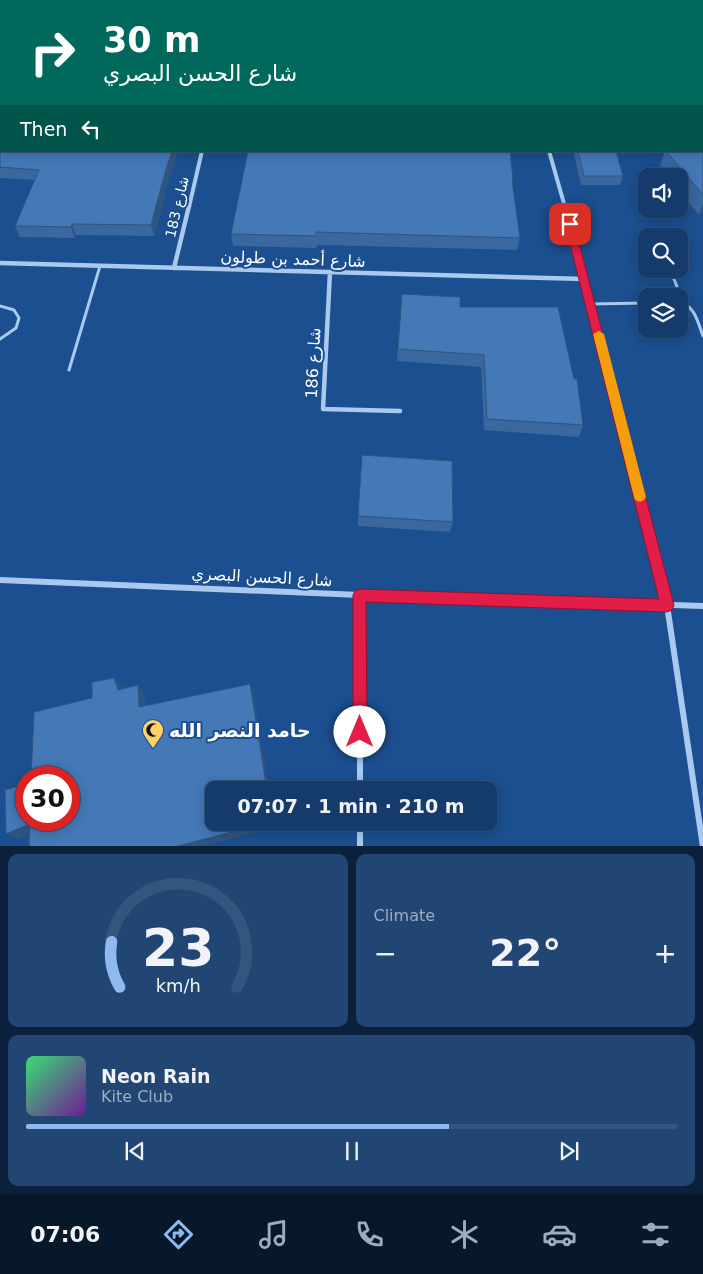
<!DOCTYPE html>
<html lang="en">
<head>
<meta charset="utf-8">
<style>
  body { margin:0; font-family:"DejaVu Sans","Noto Naskh Arabic",sans-serif; background:#214673; color:#f1f3f6; height:100vh; display:flex; flex-direction:column; font-size:19px; white-space:nowrap }
  * { box-sizing:border-box; margin:0 }
  p { font-size:16px; color:#9dadc1 }
  .icon { flex:none; width:28px; height:28px; fill:none; stroke:currentColor; stroke-width:2; stroke-linecap:round; stroke-linejoin:round }
  .map { position:relative; height:846px; overflow:hidden }
  .panel { display:flex; flex-direction:column; gap:8px; padding:8px; background:#0b203b; flex:1 }
  .panel>* { flex:none }
  .top-card { position:absolute; left:0px; top:0px; width:704px; height:152px; box-shadow:0 2px 12px #0003,0 0 0 1px #33557e; background:#00695c; color:#fff; overflow:hidden }
  .fabs { position:absolute; left:638px; top:168px; display:grid; gap:10px }
  .fabs a { display:grid; place-items:center; width:50px; height:50px; border-radius:10px; background:#143b6b; box-shadow:0 2px 12px #0003,0 0 0 1px #33557e; font-size:25px }
  .speed { position:absolute; left:15px; top:766px; display:flex; gap:10px; font-size:25px; font-weight:700; text-align:center }
  .speed>* { display:grid; place-content:center; width:65px; height:65px; border-radius:50%; background:#143b6b; box-shadow:0 2px 12px #0003,0 0 0 1px #33557e; line-height:1 }
  .speed .limit { border:8px solid #d22; background:#fff; color:#111 }
  .pin { position:absolute; display:grid; place-items:center; width:42px; height:42px; color:#fff; margin:-21px; border-radius:10px; box-shadow:0 2px 8px #0006 }
  .me { position:absolute; width:55px; margin:-28px; rotate:0deg; stroke-linejoin:round; filter:drop-shadow(0 0 4px #0008) }
  .turn { display:flex; align-items:center; gap:18px; height:105px; padding:0 20px; font-size:22px }
  .turn .icon { width:65px; height:65px; stroke-width:2.5 }
  .turn b { display:block; font-size:35px; line-height:42px }
  .then { display:flex; align-items:center; height:48px; padding:0 20px; background:#0003; gap:10px; font-size:19px }
  .big { font-size:38px; font-weight:600; line-height:1.1 }
  .panel .widget { flex:1; display:flex; flex-direction:column; justify-content:center; gap:8px; min-width:0; padding:0 18px; border-radius:10px; background:#214673 }
  .panel .dial { align-items:center; gap:0 }
  .dial svg { height:130px; overflow:visible; fill:none; stroke:#33557e; stroke-width:7; stroke-linecap:round; text-anchor:middle }
  .dial text { fill:#f1f3f6; stroke:none }
  .song { display:flex; align-items:center; gap:15px }
  .cover { width:60px; height:60px; border-radius:8px; background:linear-gradient(135deg,hsl(140 70% 55%),hsl(280 70% 35%)) }
  .played { height:5px; border-radius:2px; background:linear-gradient(90deg,#90b9f0 65%,#33557e 65%) }
  .keys { display:flex; justify-content:space-around; direction:ltr }
  .heat { display:flex; justify-content:space-between; align-items:center; font-size:28px; direction:ltr }
  .panel .tiles { flex:1; display:grid; gap:8px; grid-template-columns:1fr 1fr }
  .widget:last-child { grid-column:span 2 }
  .trip { position:absolute; left:205px; top:781px; width:292px; height:50px; border-radius:10px; background:#143b6b; box-shadow:0 2px 12px #0003,0 0 0 1px #33557e; font-weight:600; line-height:50px; text-align:center }
  .menu { display:flex; height:80px; justify-content:space-around; align-items:center; background:#08182b; color:#9dadc1 }
  .menu .icon { width:35px; height:35px }
  .menu .on { color:#90b9f0 }
  .menu b { font-size:22px; color:#f1f3f6 }
  .map>svg:first-child { display:block }
</style>
</head>
<body>
<div class="map">
<svg width="703" height="847" viewBox="0 0 703 847">
  <rect width="100%" height="100%" fill="#1b4f8f"/>
  <g fill="none" stroke-linecap="round" stroke-linejoin="round">
    <path stroke="#a9c9ee" stroke-width="3" d="M670,269l13,33
      M679,302c16,3 19,21 24,34
      M591,304l55,-1
      M0,306l14,4 5,8 -3,10 -16,11
      M69,370l31,-104"/>
    <path stroke="#a9c9ee" stroke-width="4" d="M549,151l16,56
      M189,207l13,-56"/>
    <path stroke="#a9c9ee" stroke-width="4.5" d="M564,206l21,73 51,203
      M0,263l585,16
      M174,268l15,-62
      M330,272l-7,137 77,2"/>
    <path stroke="#a9c9ee" stroke-width="6" d="M636,481l31,124 36,242
      M0,580l360,15 343,11
      M360,595v195
      M360,822v25"/>
    <path fill="#d6e6fa" fill-rule="evenodd" d="M598,0h21l1,1h-21z
      M702,6h1v4h-1z"/>
  </g>
  <path fill="#3a679d" d="M0,130l1,21h177l-9,28 -15,57 -78,-1 -1,3 -55,-1 -5,-11 20,-46 -35,-2z
    M703,143v70l-5,1 -19,-24v-14h-11l-8,-10 5,-15h37z
    M575,151h41l7,25 -3,9h-39l-7,-31z
    M513,180l-1,5 8,53 -3,12 -200,-5 -1,3 -83,-2 -2,-12z
    M402,294l58,13 123,118 -4,12 -95,-7 -3,-63 -84,-6z
    M358,516l95,6 -3,10 -92,-6z"/>
  <path fill="#305480" d="M172,151h6l-9,28 -15,57 -3,-11 15,-56z
    M703,204v9l-5,1z
    M72,224l4,11 -1,3 -4,-11z
    M114,678l8,9 3,12 -7,-9z
    M250,684l3,9 16,97h-2z
    M138,685l7,10 1,21 -7,-9z
    M270,822h5v5l-76,20h-25z
    M30,824l12,5 -24,10 -12,-5z"/>
  <path fill="#4478b7" stroke="#305480" d="M71,0h90l-1,1h-90z
    M273,0h219l14,1h-233z
    M702,21l1,2v52h-1z
    M0,130h1v21h171l-6,18 -15,56 -79,-1 -1,3 -56,-1 24,-56 -39,-3z
    M702,143h1v52l-37,-44h36z
    M248,151h262l3,29h-1l8,58 -204,-6v4l-85,-2z
    M578,151h38l7,25h-39z
    M402,294l58,3v10h98l16,72h3l6,46 -96,-6 -3,-64 -86,-6z
    M362,455l90,6 1,61 -95,-6z
    M114,678l4,12 20,-5 1,22 111,-23 17,106h-53v32h56l-96,25h-145l1,-23 -24,10 -1,-44 21,-6v36h43v-42h-38l3,-66 58,-14v-16z"/>
  <path fill="#e11d48" stroke="#92132f" d="M570,221l4,3 100,381 -2,5 -5,2 -301,-10 1,130 -2,5 -5,2 -5,-2 -2,-5v-137l2,-4 5,-2 299,10 -94,-375z"/>
  <path fill="#f59e0b" d="M599,331l5,3 42,163 -2,3 -4,2 -5,-2 -1,-3 -41,-163z"/>
  <defs>
    <g id="mosque-pin" transform="scale(1.125)"><path d="M0 17L-7.5 6A9.5 9.5 0 1 1 7.5 6Z" fill="#ffd166" stroke="#1b4f8f"/><path d="M3.5-4.9A6 6 0 1 0 3.5 4.9A5 5 0 1 1 3.5-4.9Z" fill="#111"/></g>
  </defs>
  <g fill-rule="evenodd">
    <use href="#mosque-pin" x="153" y="730"/>
  </g>
  <g text-anchor="middle" dominant-baseline="central" stroke-width="4" stroke-linejoin="round" paint-order="stroke">
    <g font-size="14" fill="#fff" stroke="#1b4f8f">
      <text transform="translate(177 207) rotate(-77)">شارع 183</text>
    </g>
    <g font-size="16" fill="#fff" stroke="#1b4f8f">
      <text transform="translate(293 259) rotate(2)">شارع أحمد بن طولون</text>
      <text transform="translate(313 363) rotate(-87)">شارع 186</text>
      <text transform="translate(262 577) rotate(3)">شارع الحسن البصري</text>
    </g>
    <g font-size="19" font-weight="bold" fill="#fff" stroke="#1b4f8f" text-anchor="start">
      <text x="169" y="730">حامد النصر الله</text>
    </g>
  </g>
</svg>
<div class="fabs">
<a><svg class="icon" aria-label="sound" viewBox="0 0 24 24"><path d="M4 9h4l5-4v14l-5-4H4zM17 9q2 3 0 6"/></svg></a>
<a><svg class="icon" aria-label="search" viewBox="0 0 24 24"><circle cx="10" cy="10" r="6"/><path d="M15 15l6 6"/></svg></a>
<a><svg class="icon" aria-label="layers" viewBox="0 0 24 24"><path d="M12 4l9 5-9 5-9-5zM3 14l9 5 9-5"/></svg></a>
</div>
<div class="speed"><div class="limit">30</div></div>
<div class="pin" style="left:570px;top:224px;background:#d93025"><svg class="icon" aria-label="arrive" viewBox="0 0 24 24"><path d="M6 21V4h12l-3 4 3 4H6"/></svg></div>
<svg class="me" style="left:360px;top:732px" viewBox="-20 -20 40 40"><circle r="19" fill="#fff"/><path d="M0-13L10 11 0 6-10 11z" fill="#e11d48"/></svg>
<div class="trip">07:07 · 1 min · 210 m</div>
<div class="top-card">
<div class="turn"><svg class="icon" aria-label="right" viewBox="0 0 24 24"><path d="M7 20v-9h11M14 6l5 5-5 5"/></svg><div><b>30 m</b>شارع الحسن البصري</div></div>
<div class="then">Then<svg class="icon" aria-label="left" viewBox="0 0 24 24"><path d="M17 20v-9H6M10 6l-5 5 5 5"/></svg></div>
</div>
</div>
<section class="panel">
<div class="tiles">
<div class="widget dial"><svg viewBox="0 0 100 80">
<path d="M14 69A42 42 0 1 1 86 69"/>
<path d="M14 69A42 42 0 0 1 9 41" stroke="#90b9f0"/>
<text x="50" y="56" font-size="32" font-weight="700">23</text>
<text x="50" y="72" font-size="11">km/h</text>
</svg></div>
<div class="widget"><p>Climate</p>
<div class="heat"><a>−</a><b class="big">22°</b><a>+</a></div>
</div>
<div class="widget">
<div class="song"><i class="cover"></i><div><b>Neon Rain</b><p>Kite Club</p></div></div>
<div class="played"></div>
<div class="keys"><svg class="icon" aria-label="previous" viewBox="0 0 24 24"><path d="M18 5L8 12l10 7zM5 5v14"/></svg><svg class="icon" aria-label="pause" viewBox="0 0 24 24"><path d="M8 5v14M16 5v14"/></svg><svg class="icon" aria-label="next" viewBox="0 0 24 24"><path d="M6 5l10 7-10 7zM19 5v14"/></svg></div>
</div>
</div>
</section>
<nav class="menu">
<b>07:06</b>
<svg class="icon on" aria-label="directions" viewBox="0 0 24 24"><path d="M12 3l9 9-9 9-9-9zM9 14v-3h6M13 9l2 2-2 2"/></svg>
<svg class="icon" aria-label="music" viewBox="0 0 24 24"><path d="M9 18V5l10-2v13"/><circle cx="6" cy="18" r="3"/><circle cx="16" cy="16" r="3"/></svg>
<svg class="icon" aria-label="phone" viewBox="0 0 24 24"><path d="M5 4h4l2 5-3 2q2 4 5 5l2-3 5 2v4C11 20 4 13 5 4z"/></svg>
<svg class="icon" aria-label="climate" viewBox="0 0 24 24"><path d="M12 3v18M4 7l16 10M4 17L20 7"/></svg>
<svg class="icon" aria-label="car" viewBox="0 0 24 24"><path d="M5 17H2v-5l4-1 3-4h7l3 4 3 1v5h-3M9 17h6M6 11h13"/><circle cx="7" cy="17" r="2"/><circle cx="17" cy="17" r="2"/></svg>
<svg class="icon" aria-label="filters" viewBox="0 0 24 24"><path d="M4 7h16M4 17h16"/><circle cx="9" cy="7" r="2"/><circle cx="15" cy="17" r="2"/></svg>
</nav>
</body>
</html>
